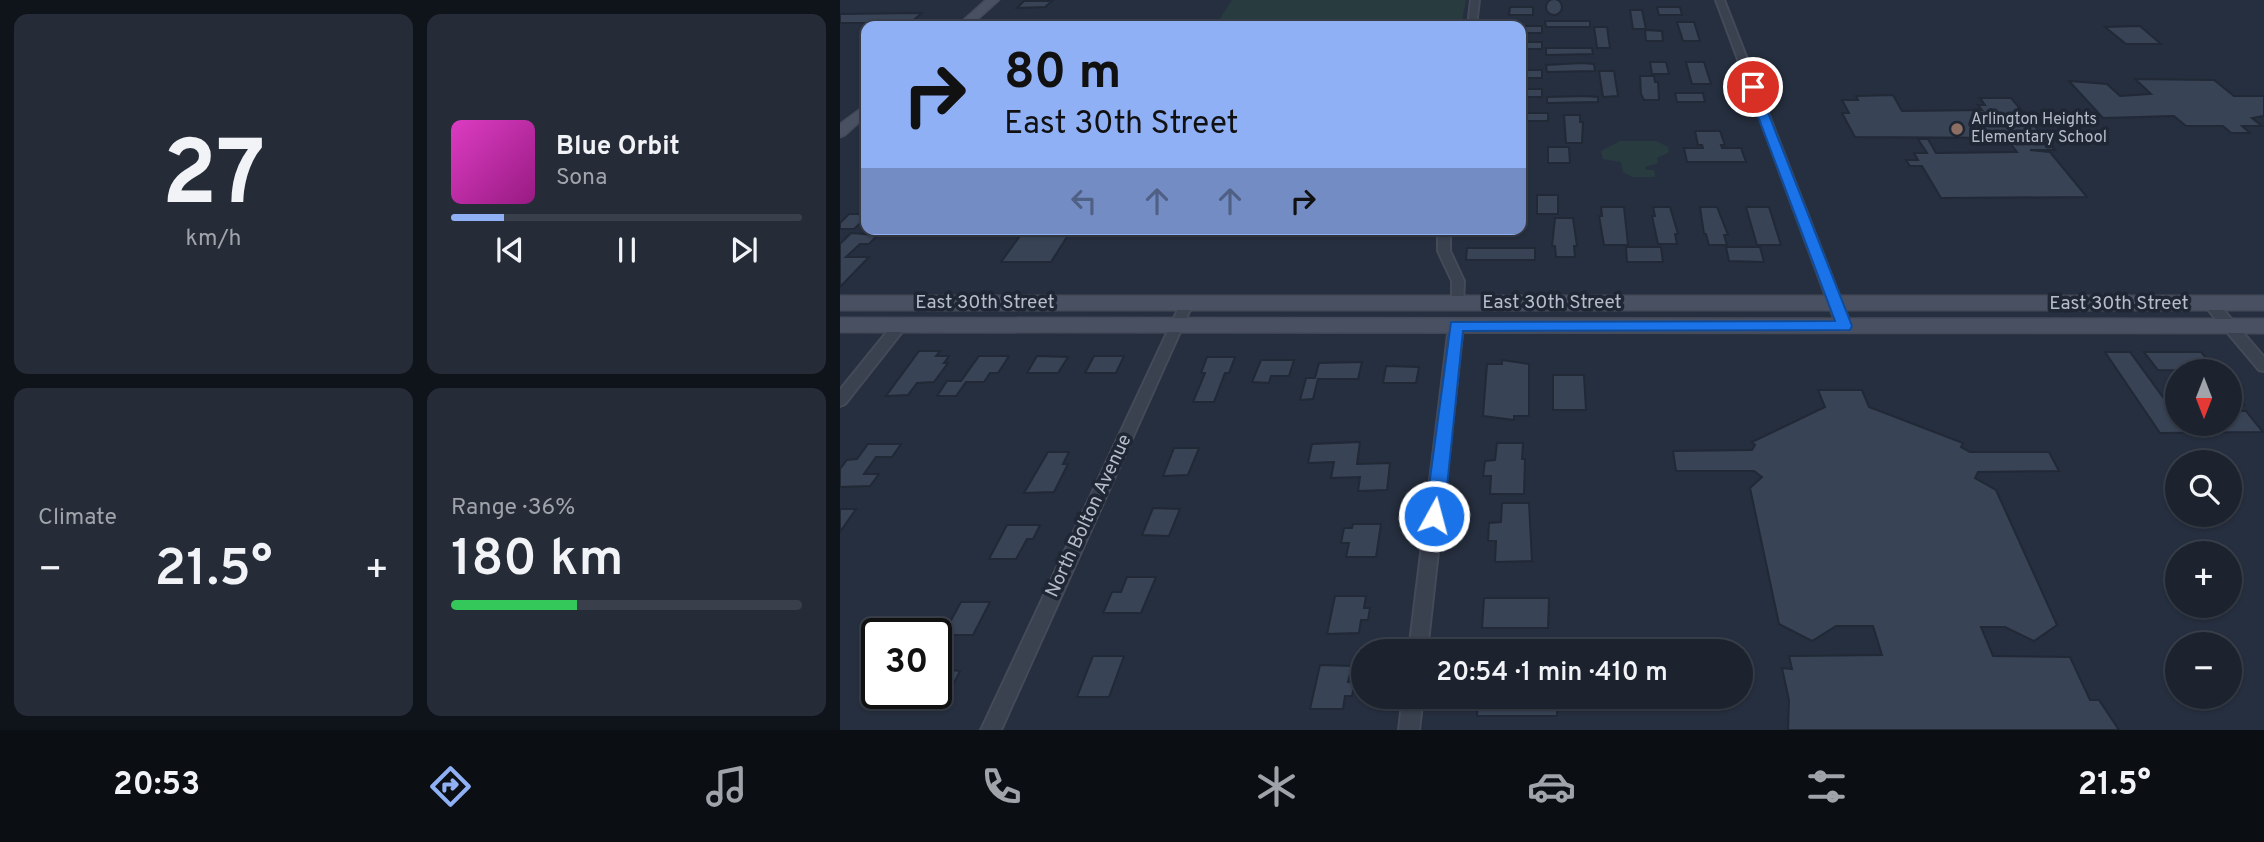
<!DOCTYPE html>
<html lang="en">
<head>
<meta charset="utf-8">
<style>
  body { margin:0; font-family:Overpass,sans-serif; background:#252b37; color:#f1f3f6; height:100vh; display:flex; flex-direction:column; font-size:26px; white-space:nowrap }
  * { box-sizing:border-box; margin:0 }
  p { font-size:23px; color:#a0a4aa }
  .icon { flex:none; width:38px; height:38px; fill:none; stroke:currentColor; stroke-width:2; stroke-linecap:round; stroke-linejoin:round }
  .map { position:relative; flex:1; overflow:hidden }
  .panel { display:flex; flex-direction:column; gap:14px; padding:14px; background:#0f131a; width:840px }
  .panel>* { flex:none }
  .hud { position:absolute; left:21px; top:21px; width:665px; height:214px; border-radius:14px; box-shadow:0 2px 5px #0004,0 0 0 2px #3a404b; background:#90b0f5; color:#111; overflow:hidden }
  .needle { width:46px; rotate:180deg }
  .fabs { position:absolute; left:1325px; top:359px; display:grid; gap:14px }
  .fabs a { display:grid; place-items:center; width:77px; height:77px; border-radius:50%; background:#1c232f; box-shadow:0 2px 5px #0004,0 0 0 2px #3a404b; font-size:35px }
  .speed { position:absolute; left:21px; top:618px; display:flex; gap:14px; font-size:35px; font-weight:700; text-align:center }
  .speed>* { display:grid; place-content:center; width:91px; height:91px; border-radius:50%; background:#1c232f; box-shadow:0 2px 5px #0004,0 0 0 2px #3a404b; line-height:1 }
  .speed .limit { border:4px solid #111; border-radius:10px; background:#fff; color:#111 }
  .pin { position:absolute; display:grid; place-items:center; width:60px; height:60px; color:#fff; margin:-30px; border:4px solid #fff; border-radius:50%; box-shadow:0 2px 7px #0007 }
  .me { position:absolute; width:77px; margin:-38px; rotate:7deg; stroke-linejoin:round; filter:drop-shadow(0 0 5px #0008) }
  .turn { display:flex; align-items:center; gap:24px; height:147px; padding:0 28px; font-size:32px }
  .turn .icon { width:91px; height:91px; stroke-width:2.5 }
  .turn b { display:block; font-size:49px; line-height:60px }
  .lanes { display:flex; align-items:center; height:66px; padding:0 28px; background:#0003; justify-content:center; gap:35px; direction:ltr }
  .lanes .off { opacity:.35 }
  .big { font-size:52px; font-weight:600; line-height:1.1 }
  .panel .widget { flex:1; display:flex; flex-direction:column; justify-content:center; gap:10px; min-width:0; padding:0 24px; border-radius:14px; background:#252b37 }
  .panel .dial { align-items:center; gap:0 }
  .dial b { font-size:91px; line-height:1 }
  .song { display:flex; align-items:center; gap:21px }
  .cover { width:84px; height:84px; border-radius:10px; background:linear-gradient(135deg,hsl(310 70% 55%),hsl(310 70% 35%)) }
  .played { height:7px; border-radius:4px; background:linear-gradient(90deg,#90b0f5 15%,#3a404b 15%) }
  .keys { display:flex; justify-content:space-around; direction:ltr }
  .heat { display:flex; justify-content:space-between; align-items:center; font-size:38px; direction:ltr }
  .charge { height:10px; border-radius:5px; background:linear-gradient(90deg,#34c759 36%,#3a404b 0) }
  .panel .tiles { flex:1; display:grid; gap:14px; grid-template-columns:repeat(2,1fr) }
  .trip { position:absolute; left:511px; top:639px; width:402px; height:70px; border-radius:35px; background:#1c232f; box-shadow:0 2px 5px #0004,0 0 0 2px #3a404b; font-weight:600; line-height:70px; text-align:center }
  .tabs { display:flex; height:112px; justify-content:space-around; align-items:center; background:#0b0e13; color:#a0a4aa }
  .tabs .icon { width:49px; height:49px }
  .tabs .active { color:#90b0f5 }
  .tabs b { font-size:32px; color:#f1f3f6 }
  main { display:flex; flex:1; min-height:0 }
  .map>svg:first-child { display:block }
</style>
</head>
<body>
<main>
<section class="panel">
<div class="tiles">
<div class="widget dial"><b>27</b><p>km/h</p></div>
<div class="widget">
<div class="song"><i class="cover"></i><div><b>Blue Orbit</b><p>Sona</p></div></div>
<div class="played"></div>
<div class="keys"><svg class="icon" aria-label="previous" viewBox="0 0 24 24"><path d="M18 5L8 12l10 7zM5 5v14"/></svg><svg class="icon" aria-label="pause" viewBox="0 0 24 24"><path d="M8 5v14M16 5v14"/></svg><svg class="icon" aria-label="next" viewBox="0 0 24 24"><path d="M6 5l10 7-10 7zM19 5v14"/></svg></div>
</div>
<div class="widget"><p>Climate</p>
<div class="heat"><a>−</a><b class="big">21.5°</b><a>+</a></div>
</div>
<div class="widget"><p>Range · 36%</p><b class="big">180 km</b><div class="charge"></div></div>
</div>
</section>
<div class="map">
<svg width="1424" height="730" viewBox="0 0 1424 730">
  <rect width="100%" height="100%" fill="#262f3f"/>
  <path fill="#283c40" d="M392,0h234l-5,26h-246z
    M780,141h36l12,6 1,5 -12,6 1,5 -13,4 1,3h8l1,7h-23l-9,-5 -2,-10 -18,-3 -2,-8z"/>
  <path fill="#384355" stroke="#212836" stroke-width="2" d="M706 7a8 8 0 1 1 16 0a8 8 0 1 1-16 0Z
    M184,1h28l-7,6 -28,1z
    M670,7h23v8h-24z
    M817,7h23l2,8h-23z
    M790,10h12l4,19h-13z
    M82,13l-12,10h-70v-9z
    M705,21h45v6h-44z
    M837,22h17l6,19h-17z
    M678,26h24v7h-21v-7z
    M1300,26l21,18h-35l-21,-17z
    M754,27h13l3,21h-13z
    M805,30l17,1 1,10h-17z
    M681,42h21v7h-21z
    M706,48h46l1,6 -47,1z
    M810,62h16l3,12h-17z
    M846,62h18l7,22h-19z
    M742,63l12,1 1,7 -48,1 -1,-7z
    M681,70h21v8h-21z
    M759,71h15l4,25 -15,1z
    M800,76h14l1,6h3l1,18h-15l-3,-6z
    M1295,79l79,1 20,16h30v20l-12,2 10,8h-20l8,7h-19l-8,-7h-37l-12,-10 -71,2 -34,-37 38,3 13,12 31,-2z
    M681,89h21v8h-21z
    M835,93h28l2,9h-28z
    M1053,95l9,16 80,-1 -4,-5h7l-5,-7h31l44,52h-25l20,2 37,45 -146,1 -19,-32h-12l-4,-6h12l-4,-7h13l-9,-14h10l8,14 81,-1 -11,-14 -151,-1 -13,-24h7l-7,-13h16l-2,-4z
    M745,96l13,1v5l-51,1v-6z
    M681,113h27v8h-27z
    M724,115h16v7h3l-1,21h-16z
    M855,131h25l5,14h-4l1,3h19l5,14h-59l-3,-14h19l-1,-3h-4z
    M681,134h5l-1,29h-4z
    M708,147h21l1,16h-22z
    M697,195h21v19h-21z
    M761,207h23l4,38h-24l-5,-29h3z
    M813,207h17l8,27h-3l2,10h-19l-6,-28h3z
    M860,207h17l11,28h-4l3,10h-18l-3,-11h-2z
    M906,207h23l12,38h-24z
    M9,214h17v4l-12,11h-14v-6z
    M715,218h18l4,28h-3l1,11h-19l-1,-11h-3z
    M185,229h47l-21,33h-50z
    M11,233l27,2 -9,9h-9l-14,13h23l-29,30v-43z
    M786,247h35l2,15h-36z
    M886,247h34l4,15 -35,-1z
    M627,248h68v12h-69z
    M79,351h21l-4,5h13l-5,7h4l-14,19 -17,1 -9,12 -22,1z
    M1265,352h25l43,59h4v13h53v-13h16l17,21 -103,1z
    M1304,352h57l15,19 -58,-1z
    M139,356h30l-11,17h-8l-6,9h-18l-10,14h-19l10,-15h14z
    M197,356l31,1 -10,16h-31z
    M254,356h30l-8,17h-31z
    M367,357h28l-6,16h-4l-11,29h-21l12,-29h-4z
    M421,360h33l-5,16h-18l-2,7 -17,-1z
    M662,360l27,4v52h-15v4l-31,-4 4,-52h15z
    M522,362l-4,17h-40l-5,20 -13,1 6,-22h9l4,-15z
    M546,366l33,1 -3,16h-33z
    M713,375h31l2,35h-33z
    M1390,387l14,18 -14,1z
    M978,390h44l7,17 94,36 -2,4 9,5h79l10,19 -81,1 -3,6 21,12 61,135 -23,16 -29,-14h-24l12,29 77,1 20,43h9l20,30h-331l1,-30 -7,-32 10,1 -3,-13 93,-1 -9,-29h-37l-24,15 -33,-17 -29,-136 12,-11 -8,-6h-78l-3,-20 79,-1 3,-5 -3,-3 73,-35z
    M520,442l-3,22 33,-1 -3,27 -29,1 2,-14 -29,1 3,-16 -26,1 4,-19z
    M657,443h26l-1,16h3l-1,35h-34l1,-18h-8l2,-15 10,-1z
    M28,444h33l-9,13h-16l-12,17h15l-9,12 -30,1v-18l7,-9 10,-1z
    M334,448h25l-11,27 -25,1z
    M208,452h21l-6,12h5l-14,28 -30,1z
    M662,503h27l3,58 -37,1 1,-21h-8l1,-18 12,-1z
    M313,508l27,1 -11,27 -27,-1z
    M0,509h16l-16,23z
    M513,524h28l-5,33h-30l3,-14h-8l3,-15h8z
    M167,525h33l-7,14h-6l-11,20h-27z
    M287,577h29l-15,36h-38l9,-21h9z
    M495,596h31l-2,12h6l-2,12h-7l-2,13 -32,1z
    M644,598h65l-1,30h-66z
    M121,602h29l-17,33h-30z
    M253,656h31l-15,41h-32z
    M480,665l32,1 -4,16h7l-3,14h-7l-2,13h-33z
    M96,668l24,3 -9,18h-9l-11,21h-31l9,-17h27z
    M37,679v14h20l-3,6h-29z
    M638,696h79v20h-80z"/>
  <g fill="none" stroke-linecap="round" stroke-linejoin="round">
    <g stroke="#444a58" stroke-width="4">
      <path id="minor" d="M631,0h8l-3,26h-8z
        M876,0h8l127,326 -2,3h-10l-2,-3z
        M598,229h12v22l14,30 -1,25 -5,1 -6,-4v-22l-14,-30z
        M347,299l6,4 -192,427h-20l200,-427z
        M1370,299l5,1 49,57v14l-5,-1 -54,-64 -1,-3 1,-3z
        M60,320l5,2 2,3 -2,3 -60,76 -5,2v-16l55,-68z
        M616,321l7,5 -36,325h-18l40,-325z
        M563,696h20l-4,34h-20z"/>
    </g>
    <g stroke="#444a58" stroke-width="3">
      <path id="secondary" d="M146,0h13l-29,26h-13z
        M26,105v11l-21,19 -5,2v-13z
        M0,296h1424v14h-1424z
        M0,318l1424,1v14l-1424,-1z"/>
    </g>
    <use href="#minor" fill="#3a414f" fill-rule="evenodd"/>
    <use href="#secondary" fill="#485062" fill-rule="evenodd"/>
  </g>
  <path fill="#1a73e8" stroke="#114b97" stroke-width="2" d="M913,84l5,3 94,239 -2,4 -387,1 -19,185 -3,5 -7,3 -6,-3 -3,-5 26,-194 384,-1 -88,-234z"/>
  <circle fill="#8d6e63" stroke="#1f2634" stroke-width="2.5" cx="1117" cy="129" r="7"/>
  <g text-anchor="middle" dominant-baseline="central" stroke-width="7" stroke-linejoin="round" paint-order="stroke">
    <g font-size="16" fill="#b7bcca" stroke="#1f2634" text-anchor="start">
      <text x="1131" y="120">Arlington Heights<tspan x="1131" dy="18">Elementary School</tspan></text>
    </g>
    <g font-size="19" fill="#b7bcca" stroke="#1f2634">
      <text x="145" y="303">East 30th Street</text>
      <text x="712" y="303">East 30th Street</text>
      <text x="1279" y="304">East 30th Street</text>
      <text transform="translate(249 516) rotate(-65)">North Bolton Avenue</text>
    </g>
  </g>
</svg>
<div class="fabs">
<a><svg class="needle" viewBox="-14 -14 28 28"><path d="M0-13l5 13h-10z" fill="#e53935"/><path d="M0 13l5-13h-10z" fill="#a0a4aa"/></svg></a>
<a><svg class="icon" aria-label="search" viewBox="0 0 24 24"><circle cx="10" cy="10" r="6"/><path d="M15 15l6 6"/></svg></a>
<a>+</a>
<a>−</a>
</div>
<div class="speed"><div class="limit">30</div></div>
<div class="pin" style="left:913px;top:87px;background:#d93025"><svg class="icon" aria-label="arrive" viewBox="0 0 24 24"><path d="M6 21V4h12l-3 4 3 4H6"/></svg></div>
<svg class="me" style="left:594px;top:516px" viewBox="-20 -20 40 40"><circle r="17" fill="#1a73e8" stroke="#fff" stroke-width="3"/><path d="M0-11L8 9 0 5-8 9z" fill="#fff"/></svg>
<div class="trip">20:54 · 1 min · 410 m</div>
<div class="hud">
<div class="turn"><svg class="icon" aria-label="right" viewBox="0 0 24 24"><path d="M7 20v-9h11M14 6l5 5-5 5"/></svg><div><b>80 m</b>East 30th Street</div></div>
<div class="lanes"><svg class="icon off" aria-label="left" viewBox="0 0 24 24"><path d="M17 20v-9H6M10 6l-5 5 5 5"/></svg><svg class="icon off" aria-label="ahead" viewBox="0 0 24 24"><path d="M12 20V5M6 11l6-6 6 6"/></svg><svg class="icon off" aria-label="ahead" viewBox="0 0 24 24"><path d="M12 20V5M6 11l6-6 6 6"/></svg><svg class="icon" aria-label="right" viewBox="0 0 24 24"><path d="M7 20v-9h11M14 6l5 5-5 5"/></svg></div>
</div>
</div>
</main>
<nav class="tabs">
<b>20:53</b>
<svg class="icon active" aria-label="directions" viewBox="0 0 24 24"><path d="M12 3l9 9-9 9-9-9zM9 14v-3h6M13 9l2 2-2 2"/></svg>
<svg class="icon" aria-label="music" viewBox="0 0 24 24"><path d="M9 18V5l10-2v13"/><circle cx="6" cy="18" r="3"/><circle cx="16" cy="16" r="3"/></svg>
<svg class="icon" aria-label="phone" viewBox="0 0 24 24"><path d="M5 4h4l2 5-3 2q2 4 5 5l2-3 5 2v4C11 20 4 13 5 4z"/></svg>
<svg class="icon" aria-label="climate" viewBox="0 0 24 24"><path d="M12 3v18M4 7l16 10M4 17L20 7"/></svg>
<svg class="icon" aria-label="car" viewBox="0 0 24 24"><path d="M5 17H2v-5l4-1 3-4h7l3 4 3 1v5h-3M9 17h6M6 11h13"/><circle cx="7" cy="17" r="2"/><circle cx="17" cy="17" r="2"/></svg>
<svg class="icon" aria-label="filters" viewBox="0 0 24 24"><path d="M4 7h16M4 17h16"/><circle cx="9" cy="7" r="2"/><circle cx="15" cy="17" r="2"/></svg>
<b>21.5°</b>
</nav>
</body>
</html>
